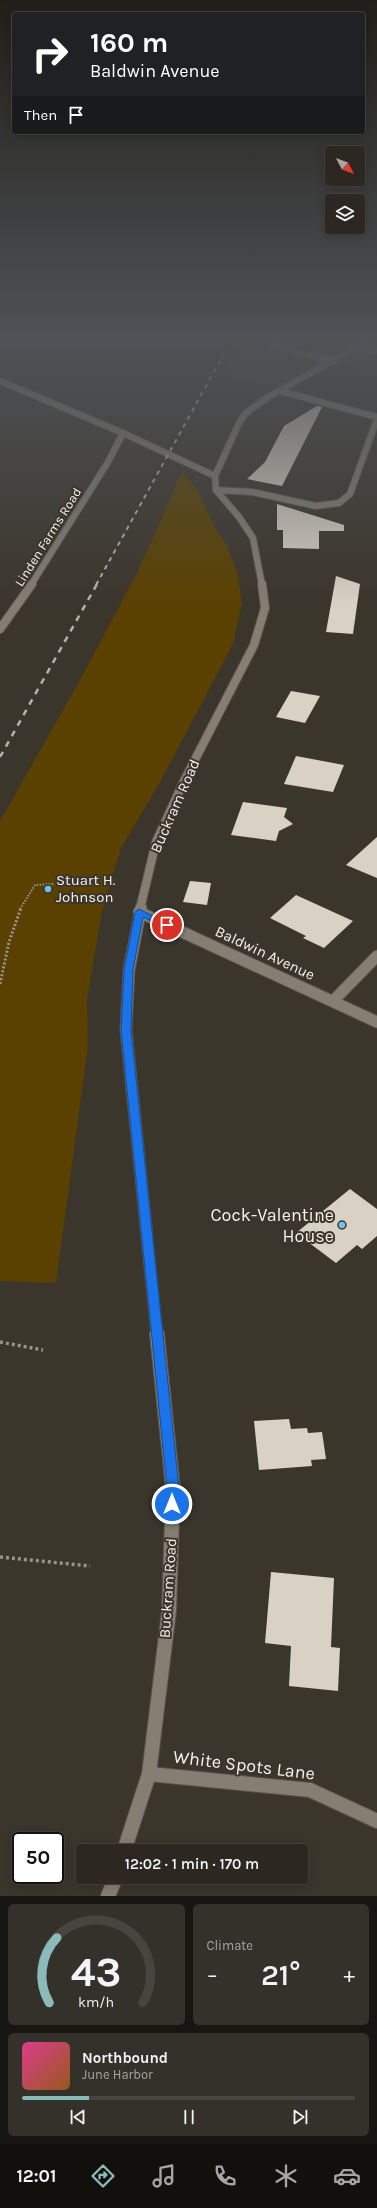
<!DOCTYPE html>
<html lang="en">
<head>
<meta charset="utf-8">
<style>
  body { margin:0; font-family:Karla,sans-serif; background:#34302a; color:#f1f3f6; height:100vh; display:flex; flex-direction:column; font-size:15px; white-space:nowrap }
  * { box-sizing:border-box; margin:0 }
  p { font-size:13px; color:#a6a6a5 }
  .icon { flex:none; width:22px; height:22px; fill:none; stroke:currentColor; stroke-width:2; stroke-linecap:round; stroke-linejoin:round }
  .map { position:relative; height:1896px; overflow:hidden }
  .drawer { display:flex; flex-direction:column; gap:8px; padding:8px; background:#181612; flex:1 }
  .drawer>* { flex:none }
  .hud { position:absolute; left:12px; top:12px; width:353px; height:122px; border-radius:4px; box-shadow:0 2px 10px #0003,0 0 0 1px #48443f; background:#202124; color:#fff; overflow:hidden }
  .needle { width:26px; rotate:131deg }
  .fabs { position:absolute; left:325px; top:146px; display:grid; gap:8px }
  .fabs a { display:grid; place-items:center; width:40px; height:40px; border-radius:4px; background:#2c2821; box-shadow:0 2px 10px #0003,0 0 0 1px #48443f; font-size:20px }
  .speed { position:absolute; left:12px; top:1832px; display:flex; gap:8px; font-size:20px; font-weight:700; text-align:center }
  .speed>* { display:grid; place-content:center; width:52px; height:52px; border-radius:50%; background:#2c2821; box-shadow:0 2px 10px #0003,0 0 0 1px #48443f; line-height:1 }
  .speed .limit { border:2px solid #111; border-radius:6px; background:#fff; color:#111 }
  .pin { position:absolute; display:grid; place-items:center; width:34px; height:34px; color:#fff; margin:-17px; border:2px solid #fff; border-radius:50%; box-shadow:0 1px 4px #0007 }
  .me { position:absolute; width:44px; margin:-22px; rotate:0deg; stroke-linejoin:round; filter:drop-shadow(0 0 3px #0008) }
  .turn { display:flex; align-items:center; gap:14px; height:84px; padding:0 12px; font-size:18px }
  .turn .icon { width:52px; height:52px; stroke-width:2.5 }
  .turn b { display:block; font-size:28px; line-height:34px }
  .then { display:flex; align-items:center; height:38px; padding:0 12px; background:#0003; gap:8px; font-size:15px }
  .big { font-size:30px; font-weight:600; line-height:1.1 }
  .drawer .tile { flex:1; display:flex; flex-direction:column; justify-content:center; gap:6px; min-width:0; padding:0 14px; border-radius:6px; background:#34302a }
  .drawer .dial { align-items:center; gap:0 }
  .dial svg { height:104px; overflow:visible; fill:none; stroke:#48443f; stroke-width:7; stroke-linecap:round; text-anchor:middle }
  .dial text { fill:#f1f3f6; stroke:none }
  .song { display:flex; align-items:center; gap:12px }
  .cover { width:48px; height:48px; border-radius:6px; background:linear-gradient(135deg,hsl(330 70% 55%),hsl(30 70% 35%)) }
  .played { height:4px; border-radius:2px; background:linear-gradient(90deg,#8bbbb9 20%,#48443f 20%) }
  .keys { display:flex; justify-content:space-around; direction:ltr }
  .heat { display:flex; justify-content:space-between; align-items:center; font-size:22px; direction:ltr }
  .drawer .tiles { flex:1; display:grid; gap:8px; grid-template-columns:1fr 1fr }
  .tile:last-child { grid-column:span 2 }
  .trip { position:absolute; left:76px; top:1844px; width:232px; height:40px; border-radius:4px; background:#2c2821; box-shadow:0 2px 10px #0003,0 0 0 1px #48443f; font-weight:600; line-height:40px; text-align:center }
  .tabs { display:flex; height:64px; justify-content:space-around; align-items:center; background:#12100d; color:#a6a6a5 }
  .tabs .icon { width:28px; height:28px }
  .tabs .active { color:#8bbbb9 }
  .tabs b { font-size:18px; color:#f1f3f6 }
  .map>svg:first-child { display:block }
</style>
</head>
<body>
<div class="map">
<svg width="377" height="1896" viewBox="0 0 377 1896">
  <rect width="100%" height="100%" fill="#3b362c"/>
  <path fill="#463e2e" d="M191,339h186v33l-54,-12 -48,29 -53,-15 16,-23z"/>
  <path fill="#5a4101" d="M182,472l15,17 18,39 12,18 11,29 4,29 -9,40 -74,140 -38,64 -19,63 -15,89 1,46 -32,237 -56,-2v-460l80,-141 58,-109z"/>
  <path fill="#d8d1c4" d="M317,406l5,1 -40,79 -35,-7 18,-17 19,-36z
    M277,504l67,21v6h-25v18l-36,-1v-18h-6z
    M336,576l24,8 -7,50 -27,-2z
    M291,691l29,5 -15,27 -29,-6z
    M296,756l48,9 -11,27 -49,-8z
    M243,802l44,6 -3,9 9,7 -14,7 -3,10 -45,-6z
    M377,837v41l-31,-13z
    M190,881l21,2 -4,22 -24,-3z
    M296,895l57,26 -29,27 -21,-10 3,-2 -36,-18z
    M350,1189l27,20v27l-15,13 -5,-4 -21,18 -40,-30z
    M289,1419l2,10 16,-1 1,5 14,-1 4,27 -15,1 1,6 -53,4 -5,-49z
    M271,1572l63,6 -3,69 9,1 -2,43 -49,-5 2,-40 -26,-3z"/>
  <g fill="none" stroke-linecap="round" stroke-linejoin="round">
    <g stroke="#59544c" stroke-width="8">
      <path id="service" d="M280,339l-10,6 64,16
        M358,347l19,4"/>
    </g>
    <g stroke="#59544c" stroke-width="8">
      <path id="minor-far3" d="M280,391l97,26
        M216,490l36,2 64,14 23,-3 11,-9 27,-75
        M31,585l77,-123 15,-29"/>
    </g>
    <g stroke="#59544c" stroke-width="10">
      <path id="minor-far2" d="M0,629l32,-45"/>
    </g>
    <g stroke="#59544c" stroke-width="13">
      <path id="minor-far1" d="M139,912l238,110
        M333,1001l44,-45"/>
    </g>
    <g stroke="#59544c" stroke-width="16">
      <path id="minor" d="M149,1774l161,16 67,31"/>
    </g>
    <g stroke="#59544c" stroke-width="8">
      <path id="tertiary" d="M0,381l123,52 92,43"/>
    </g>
    <g stroke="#59544c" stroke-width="8">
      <path id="secondary-far3" d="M262,585l-9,-47 -14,-21 -23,-27 -1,-14 24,-53 7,-10 22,-16 103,-58"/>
    </g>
    <g stroke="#59544c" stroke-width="10">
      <path id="secondary-far2" d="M140,909l16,-67 28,-61 70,-136 11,-37 -3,-24"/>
    </g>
    <g stroke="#59544c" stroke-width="13">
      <path id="secondary-far1" d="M141,908l-12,62 -3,60 31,305"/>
    </g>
    <g stroke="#59544c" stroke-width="16">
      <path id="secondary" d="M124,1851l25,-77 20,-163 4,-122 -16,-155
        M108,1896l8,-19"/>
    </g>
    <path stroke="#98948c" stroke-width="2" stroke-dasharray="1.5 1.5" stroke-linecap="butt" d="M20,909l15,-24 19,-1"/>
    <path stroke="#98948c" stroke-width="3" stroke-dasharray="2 2" stroke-linecap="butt" d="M0,984l9,-42 12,-34"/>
    <path stroke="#98948c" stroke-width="3.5" stroke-dasharray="3 3" stroke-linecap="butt" d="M0,1342l43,8
      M0,1557l90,9"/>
    <use href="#service" stroke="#847e73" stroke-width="6"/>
    <use href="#minor-far3" stroke="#847e73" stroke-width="6"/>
    <use href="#minor-far2" stroke="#847e73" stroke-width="8"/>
    <use href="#minor-far1" stroke="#847e73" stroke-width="11"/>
    <use href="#minor" stroke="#847e73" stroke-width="14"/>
    <use href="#tertiary" stroke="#847e73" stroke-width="6"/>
    <use href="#secondary-far3" stroke="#847e73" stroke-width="6"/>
    <use href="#secondary-far2" stroke="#847e73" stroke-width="8"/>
    <use href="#secondary-far1" stroke="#847e73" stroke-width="11"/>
    <use href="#secondary" stroke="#847e73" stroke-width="14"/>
    <path stroke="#b6b2ab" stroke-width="2" stroke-dasharray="4.5 4.5" stroke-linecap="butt" d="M96,585l136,-246"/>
    <path stroke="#b6b2ab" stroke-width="2.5" stroke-dasharray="6 6" stroke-linecap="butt" d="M0,757l97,-173"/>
  </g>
  <linearGradient id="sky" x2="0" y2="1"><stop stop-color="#201e18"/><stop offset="0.56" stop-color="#4f5256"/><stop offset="1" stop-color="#4f5256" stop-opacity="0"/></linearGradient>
  <rect width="377" height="605" fill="url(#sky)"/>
  <path fill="#1a73e8" stroke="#114b97" d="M139,909l32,16 -4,3 -3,-1 -21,-10 -10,53 -2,60 48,458 -2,20 -5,2 -4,-2 -2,-4 1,-16 -46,-458 3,-60 11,-58z"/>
  <g fill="#6ac3f2" stroke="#3b362c" stroke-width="1.5">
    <circle cx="48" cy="889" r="4"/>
    <circle cx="342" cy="1225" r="4"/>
  </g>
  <g text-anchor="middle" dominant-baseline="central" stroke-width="4" stroke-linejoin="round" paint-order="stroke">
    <g font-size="13" fill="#f5f2ec" stroke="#3b362c">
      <text transform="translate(48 537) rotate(-58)">Linden Farms Road</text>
    </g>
    <g font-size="15" fill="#f5f2ec" stroke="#3b362c">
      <text transform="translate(175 806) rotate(-66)">Buckram Road</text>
      <text transform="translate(265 953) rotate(25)">Baldwin Avenue</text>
      <text transform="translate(168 1588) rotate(-86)">Buckram Road</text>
    </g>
    <g font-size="15" fill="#f5f2ec" stroke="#3b362c" text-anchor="start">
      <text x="56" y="880">Stuart H.<tspan x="56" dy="17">Johnson</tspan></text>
    </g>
    <g font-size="18" fill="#f5f2ec" stroke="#3b362c" text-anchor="end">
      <text x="334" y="1215">Cock-Valentine<tspan x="334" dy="21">House</tspan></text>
    </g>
    <g font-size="18" fill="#f5f2ec" stroke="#3b362c">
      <text transform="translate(244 1765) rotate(7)">White Spots Lane</text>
    </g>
  </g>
</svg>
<div class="fabs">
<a><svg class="needle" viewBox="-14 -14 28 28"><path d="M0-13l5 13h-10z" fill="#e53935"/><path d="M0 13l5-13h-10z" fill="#a6a6a5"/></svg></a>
<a><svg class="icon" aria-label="layers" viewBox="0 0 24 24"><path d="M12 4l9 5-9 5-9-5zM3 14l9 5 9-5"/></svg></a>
</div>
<div class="speed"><div class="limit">50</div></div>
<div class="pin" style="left:167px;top:925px;background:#d93025"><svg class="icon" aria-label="arrive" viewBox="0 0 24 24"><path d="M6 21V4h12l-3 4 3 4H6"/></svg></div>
<svg class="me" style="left:172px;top:1504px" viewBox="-20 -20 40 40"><circle r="17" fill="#1a73e8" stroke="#fff" stroke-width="3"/><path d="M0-11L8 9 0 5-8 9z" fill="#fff"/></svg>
<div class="trip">12:02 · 1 min · 170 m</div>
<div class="hud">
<div class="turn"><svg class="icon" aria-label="right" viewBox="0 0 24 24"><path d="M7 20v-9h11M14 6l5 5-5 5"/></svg><div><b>160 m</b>Baldwin Avenue</div></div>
<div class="then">Then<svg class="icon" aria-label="arrive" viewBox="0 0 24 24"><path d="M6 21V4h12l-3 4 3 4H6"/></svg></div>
</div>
</div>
<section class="drawer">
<div class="tiles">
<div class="tile dial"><svg viewBox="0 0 100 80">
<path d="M14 69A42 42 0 1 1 86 69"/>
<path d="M14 69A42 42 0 0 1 20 19" stroke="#8bbbb9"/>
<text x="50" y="56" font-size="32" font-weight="700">43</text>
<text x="50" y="72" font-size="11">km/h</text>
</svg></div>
<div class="tile"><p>Climate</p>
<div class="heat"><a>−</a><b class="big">21°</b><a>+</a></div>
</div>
<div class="tile">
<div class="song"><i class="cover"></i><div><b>Northbound</b><p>June Harbor</p></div></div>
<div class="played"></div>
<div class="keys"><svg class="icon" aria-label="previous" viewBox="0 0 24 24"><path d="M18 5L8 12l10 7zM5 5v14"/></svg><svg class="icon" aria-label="pause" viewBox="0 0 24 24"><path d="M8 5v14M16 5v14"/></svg><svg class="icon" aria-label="next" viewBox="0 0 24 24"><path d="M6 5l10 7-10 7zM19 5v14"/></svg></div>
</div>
</div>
</section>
<nav class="tabs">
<b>12:01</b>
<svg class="icon active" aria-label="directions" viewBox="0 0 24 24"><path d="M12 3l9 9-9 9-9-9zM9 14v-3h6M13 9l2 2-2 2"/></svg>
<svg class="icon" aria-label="music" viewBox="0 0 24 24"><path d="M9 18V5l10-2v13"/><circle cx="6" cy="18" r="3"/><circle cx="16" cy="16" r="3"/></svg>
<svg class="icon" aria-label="phone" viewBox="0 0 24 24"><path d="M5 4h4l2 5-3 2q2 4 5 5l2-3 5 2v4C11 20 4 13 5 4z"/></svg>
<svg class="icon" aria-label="climate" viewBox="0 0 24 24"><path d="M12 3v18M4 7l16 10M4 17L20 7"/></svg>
<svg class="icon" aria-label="car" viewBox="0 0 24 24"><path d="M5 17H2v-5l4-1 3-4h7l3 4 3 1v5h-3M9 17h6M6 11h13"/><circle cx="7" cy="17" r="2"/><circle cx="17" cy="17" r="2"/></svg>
</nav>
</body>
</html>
